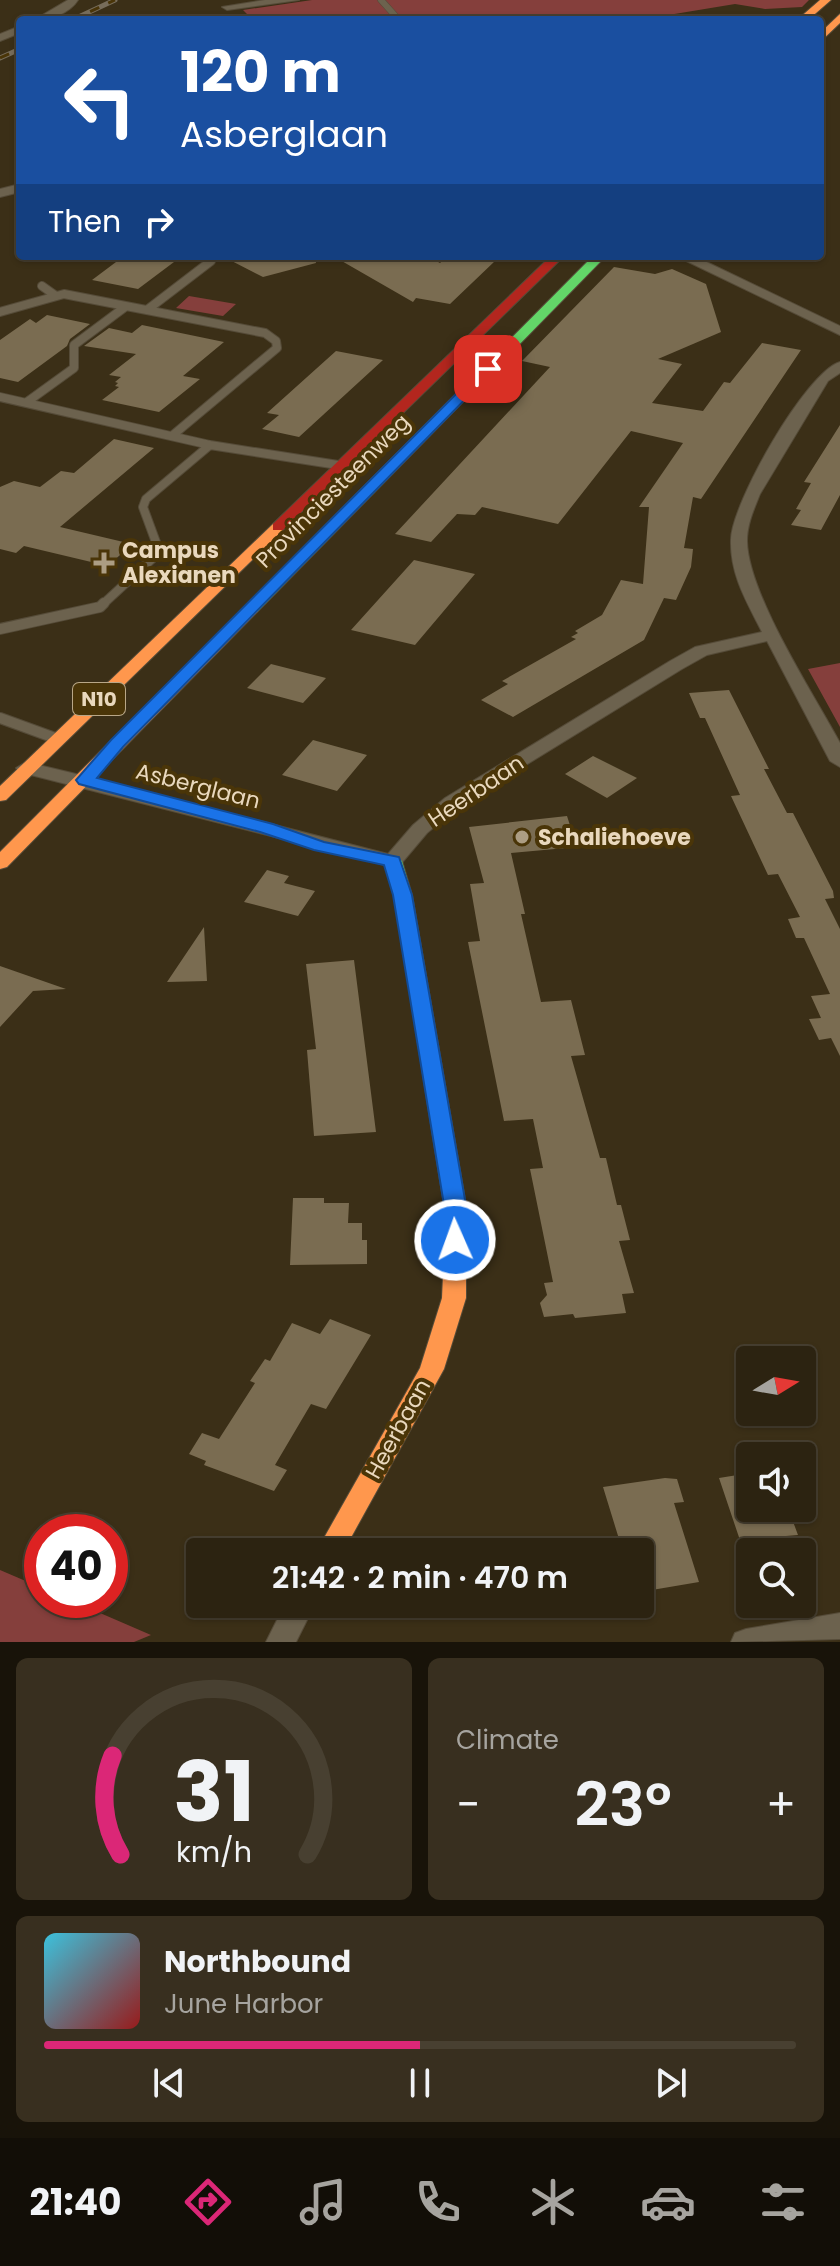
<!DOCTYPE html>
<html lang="en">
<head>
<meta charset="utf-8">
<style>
  body { margin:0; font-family:Poppins,sans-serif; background:#382f1f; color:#f1f3f6; height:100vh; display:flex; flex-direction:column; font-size:30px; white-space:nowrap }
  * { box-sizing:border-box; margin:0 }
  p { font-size:26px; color:#a6a49f }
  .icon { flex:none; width:44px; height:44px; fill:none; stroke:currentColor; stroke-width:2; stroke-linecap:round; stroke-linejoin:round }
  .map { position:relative; height:1642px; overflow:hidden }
  .sheet { display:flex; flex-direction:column; gap:16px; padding:16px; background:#181309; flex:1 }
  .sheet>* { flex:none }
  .top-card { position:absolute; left:16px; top:16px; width:808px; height:244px; border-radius:8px; box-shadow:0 2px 6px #0004,0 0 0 2px #484031; background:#1a4fa0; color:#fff; overflow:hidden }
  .needle { width:52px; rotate:79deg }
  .buttons { position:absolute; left:736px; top:1346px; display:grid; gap:16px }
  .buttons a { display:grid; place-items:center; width:80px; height:80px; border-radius:8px; background:#2c2311; box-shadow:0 2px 6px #0004,0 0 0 2px #484031; font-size:40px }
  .speed { position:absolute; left:24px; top:1514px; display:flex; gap:16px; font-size:40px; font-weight:700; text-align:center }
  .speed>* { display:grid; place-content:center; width:104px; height:104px; border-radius:50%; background:#2c2311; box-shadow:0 2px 6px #0004,0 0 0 2px #484031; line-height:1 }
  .speed .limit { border:12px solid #d22; background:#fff; color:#111 }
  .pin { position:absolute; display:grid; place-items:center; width:68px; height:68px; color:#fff; margin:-34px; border-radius:16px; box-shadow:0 4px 12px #0006 }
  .me { position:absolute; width:88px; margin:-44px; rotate:358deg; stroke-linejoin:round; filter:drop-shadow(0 0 6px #0008) }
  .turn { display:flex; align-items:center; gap:28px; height:168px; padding:0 32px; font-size:36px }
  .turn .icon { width:104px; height:104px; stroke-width:2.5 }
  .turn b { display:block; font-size:56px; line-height:68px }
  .then { display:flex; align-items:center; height:76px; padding:0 32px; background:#0003; gap:16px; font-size:30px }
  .big { font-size:60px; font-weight:600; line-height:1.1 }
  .sheet .tile { flex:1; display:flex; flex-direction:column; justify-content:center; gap:12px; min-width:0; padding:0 28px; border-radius:12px; background:#382f1f }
  .sheet .dial { align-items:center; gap:0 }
  .dial svg { height:208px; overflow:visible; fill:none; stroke:#484031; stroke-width:7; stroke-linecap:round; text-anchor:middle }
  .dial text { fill:#f1f3f6; stroke:none }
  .song { display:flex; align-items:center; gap:24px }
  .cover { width:96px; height:96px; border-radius:12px; background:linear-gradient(135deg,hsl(190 70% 55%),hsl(0 70% 35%)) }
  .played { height:8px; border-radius:4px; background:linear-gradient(90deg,#db2777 50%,#484031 50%) }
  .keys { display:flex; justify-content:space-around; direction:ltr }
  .heat { display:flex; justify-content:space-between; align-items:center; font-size:44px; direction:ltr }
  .sheet .tiles { flex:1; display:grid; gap:16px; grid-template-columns:1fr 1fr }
  .tile:last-child { grid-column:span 2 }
  .trip { position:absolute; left:186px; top:1538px; width:468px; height:80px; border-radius:8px; background:#2c2311; box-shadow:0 2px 6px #0004,0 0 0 2px #484031; font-weight:600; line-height:80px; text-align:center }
  .menu { display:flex; height:128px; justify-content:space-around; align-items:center; background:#120e07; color:#a6a49f }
  .menu .icon { width:56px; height:56px }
  .menu .selected { color:#db2777 }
  .menu b { font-size:36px; color:#f1f3f6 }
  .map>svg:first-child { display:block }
</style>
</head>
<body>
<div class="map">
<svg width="840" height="1642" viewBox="0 0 840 1642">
  <rect width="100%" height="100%" fill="#3b2f17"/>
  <path fill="#853f3c" d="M312,0h497l-7,7 -37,2 -30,-5 -97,16h-385l-10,-10z
    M189,296l47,8 -13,12 -47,-8z
    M840,663v64l-32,-58z
    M0,1570l42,18v12h28l81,35 -17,7h-134z"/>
  <path fill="#7a6c51" d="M124,256h58l-44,33 -46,-9z
    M222,256h93l1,7 -53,14z
    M333,256h94l13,7 7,-7h22l26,5 -45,43 -34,-6 -3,4z
    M614,267l41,7 17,-5 34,15 15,48 -63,27 24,5 -30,39 51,8 21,-29 6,1 32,-40 39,7 -100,149 -8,-2 -9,51 9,1 -2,18 -15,33 -12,-2 -20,42 -131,77 -32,-17 27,-16 -6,-3 74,-42 -5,-2 7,-4 -3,-2 27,-16 19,-35 22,4 6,-77h-10l44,-64 -52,-12 -73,93 -76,-17 -7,8 -18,-1 -26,28 -36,-8 155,-167 -28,-6z
    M47,315l43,9 -20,15 -3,7 -49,36 -18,-4v-38l30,-21 6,4z
    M142,325l82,17 -41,34 17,3 -41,33 -57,-12 17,-13 -4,-1 3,-3 -3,-1 6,-5 -12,-2 27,-21 -52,-8 25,-18 23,5z
    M336,351l47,9 -84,77 -37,-8 17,-14 -12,-2z
    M840,425v70l-19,35 -30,-5 10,-15 -5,-1 15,-26 -7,-1z
    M114,439l40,9 -94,79 72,17 -24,22 -84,-20 -8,7 -16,-4v-62l14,-6 26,6 21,-16 13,2z
    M414,560l61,14 -60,71 -64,-15z
    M271,664l55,14 -23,25 -56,-15z
    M729,690l40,79h-5l23,44h6l40,78 1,7 -9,1 15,30v127l-9,-18 -12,2 -10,-21 12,-1 -10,-22 19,-2 -26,-56h-8l-8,-19 12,-2 -22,-43 -10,1 -37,-79 9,-1 -35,-77h-5l-11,-25z
    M313,740l54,15 -30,36 -55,-16z
    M593,756l44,22 -30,20 -42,-24z
    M567,816l10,31 -66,6 14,61h-4l20,88 30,-2 14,55 -14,1 29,102h6l11,47h4l9,35 -11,1 15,52 -12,1 4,19 -51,5 -2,-4 -29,3 -4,-14 7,-8 -3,-12 9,-1 -23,-113 13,-1 -10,-49 -29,2 -36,-179 12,-1 -10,-57 14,-1 -15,-56z
    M267,870l22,6 -5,7 31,8 -17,25 -54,-14z
    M204,927l3,54 -40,1z
    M354,960l22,172 -62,4 -7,-86 9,-1 -10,-85z
    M0,966l66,23 -33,2 -33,36z
    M293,1198h31v5h25l-1,20h14v17h5v24l-77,1z
    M330,1319l41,16 -45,74 -15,-5 -36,61 12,5 -13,21 -70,-26 2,-4 -17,-7 13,-21 17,6 36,-56 -5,-2 15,-22 5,2 22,-38 28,11z
    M750,1473v35h38l10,27 -48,4v18l-4,1 -27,-80z
    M665,1478l12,1 7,23 -10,1 25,79 -59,10v-40h-17l-20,-65z"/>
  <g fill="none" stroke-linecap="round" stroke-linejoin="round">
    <g stroke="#554b38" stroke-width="7">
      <path id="lane-far2" d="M381,0l18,20
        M209,263l3,-7"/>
    </g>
    <g stroke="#554b38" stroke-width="10">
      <path id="lane-far1" d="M42,286l14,10
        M147,310l64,-49
        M0,312l64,-18 201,39 11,8 1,7 -104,87
        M0,397l210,48 128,20
        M27,402l47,-34v-23l51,-38
        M102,605l51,-47 4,-13 -14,-38 3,-8 64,-54"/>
    </g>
    <g stroke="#554b38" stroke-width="12">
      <path id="lane" d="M0,629l100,-22 4,-4
        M0,718l55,20"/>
    </g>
    <g stroke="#554b38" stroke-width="2">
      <path id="street" d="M68,0h10c-9,14 -28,20 -44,20z
        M265,0h34l-72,10 -5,-3z
        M20,26v7l-20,8v-7z
        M20,184v8l-20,5v-8z
        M676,256h18l146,70v9z
        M840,362v11l-12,8 -68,113c-6,15 -13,30 -13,47 1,53 66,152 93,202v24l-10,-6 -63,-120 -60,14 -25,14 -223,137 -32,27 -27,32 -7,2 -374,-95 -3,-4 10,-6 46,11 316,81 25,-29 32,-27 225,-137 25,-14 67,-15c-15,-30 -32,-57 -31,-92 0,-36 75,-168 109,-178z
        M285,1604h30l-19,38h-30z
        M840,1613v26l-109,3 4,-9 11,-4z"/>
    </g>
    <g stroke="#554b38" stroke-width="2">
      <path id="fast" d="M593,256h13l-349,356h-12l-2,-3 2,-3z
        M393,855l9,6 10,34 55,316 -1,43 -3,6 -8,3 -8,-3 -3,-6 1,-43 -51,-316 -10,-34z"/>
    </g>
    <g stroke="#554b38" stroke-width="2">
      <path id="slow" d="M820,0h11l-23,20h-11z
        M840,14v9l-20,19v-9z
        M278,523l5,1v6l-277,270 -6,1v-15l273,-262z
        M251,604l6,2 2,3 -2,3 -250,255 -7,2v-17l245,-246z
        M455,1245l8,3 3,6v44l-22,71 -101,183h-27l104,-184 22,-70 2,-44 3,-6z"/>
    </g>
    <g stroke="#554b38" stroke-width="2">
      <path id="jam" d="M551,256h13l-281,274h-10v-6z"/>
    </g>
    <use href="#lane-far2" stroke="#6c624e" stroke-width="6"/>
    <use href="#lane-far1" stroke="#6c624e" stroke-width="8"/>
    <use href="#lane" stroke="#6c624e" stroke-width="10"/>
    <use href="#street" fill="#6c624e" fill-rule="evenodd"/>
    <use href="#fast" fill="#63d668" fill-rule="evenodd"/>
    <use href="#slow" fill="#ff974d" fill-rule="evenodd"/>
    <use href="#jam" fill="#b3261e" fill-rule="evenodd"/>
    <g stroke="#776d5b" stroke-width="5">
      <path id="rail" d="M72,20l43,-20
        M0,58l20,-9"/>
    </g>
    <use href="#rail" stroke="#4a3508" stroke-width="3" stroke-dasharray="10" stroke-linecap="butt"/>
  </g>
  <path fill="#1a73e8" stroke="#114b97" stroke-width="2" d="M484,366l11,3 -372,378 -26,31 176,46 51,18 75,15 13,38 55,316v29l-4,6 -8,3 -8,-3 -3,-6 1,-29 -52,-316 -9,-30 -70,-15 -54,-18 -181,-48 -3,-4 35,-40z"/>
  <g fill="#ac9d83" stroke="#4a3508" stroke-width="3">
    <path d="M100 551h8v8h8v8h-8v8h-8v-8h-8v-8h8z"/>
    <circle cx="522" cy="837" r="8"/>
  </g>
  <g text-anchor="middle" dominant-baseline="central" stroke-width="8" stroke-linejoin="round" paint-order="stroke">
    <rect fill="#4a3508" stroke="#b9a787" stroke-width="2" x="73" y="683" width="52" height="32" rx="6"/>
    <g font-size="20" font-weight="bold" fill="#e9d8bd">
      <text x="99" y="699">N10</text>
    </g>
    <g font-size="22" fill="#e9d8bd" stroke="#4a3508">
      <text transform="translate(333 491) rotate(-45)">Provinciesteenweg</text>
      <text transform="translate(198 786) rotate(14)">Asberglaan</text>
      <text transform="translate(476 791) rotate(-34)">Heerbaan</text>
      <text transform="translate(398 1429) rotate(-61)">Heerbaan</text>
    </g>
    <g font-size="22" font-weight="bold" fill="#e9d8bd" stroke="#4a3508" text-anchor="start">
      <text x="122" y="550">Campus<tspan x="122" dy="25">Alexianen</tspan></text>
      <text x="538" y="837">Schaliehoeve</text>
    </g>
  </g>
</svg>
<div class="buttons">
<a><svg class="needle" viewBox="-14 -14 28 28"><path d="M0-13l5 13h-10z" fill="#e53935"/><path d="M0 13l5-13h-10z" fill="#a6a49f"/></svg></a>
<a><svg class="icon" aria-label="sound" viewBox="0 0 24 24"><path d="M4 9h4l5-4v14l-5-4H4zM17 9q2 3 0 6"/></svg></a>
<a><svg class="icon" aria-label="search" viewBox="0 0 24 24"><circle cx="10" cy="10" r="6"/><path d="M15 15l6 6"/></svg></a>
</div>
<div class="speed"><div class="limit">40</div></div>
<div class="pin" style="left:488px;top:369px;background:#d93025"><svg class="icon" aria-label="arrive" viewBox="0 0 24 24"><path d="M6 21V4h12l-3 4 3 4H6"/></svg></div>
<svg class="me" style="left:455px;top:1240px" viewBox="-20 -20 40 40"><circle r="17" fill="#1a73e8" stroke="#fff" stroke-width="3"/><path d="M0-11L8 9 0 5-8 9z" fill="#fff"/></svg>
<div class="trip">21:42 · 2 min · 470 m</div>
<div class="top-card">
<div class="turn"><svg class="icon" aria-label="left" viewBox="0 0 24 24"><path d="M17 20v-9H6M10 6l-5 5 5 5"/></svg><div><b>120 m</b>Asberglaan</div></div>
<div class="then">Then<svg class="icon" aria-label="right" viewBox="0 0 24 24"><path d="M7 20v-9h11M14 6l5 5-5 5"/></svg></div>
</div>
</div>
<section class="sheet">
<div class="tiles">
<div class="tile dial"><svg viewBox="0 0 100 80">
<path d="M14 69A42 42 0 1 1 86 69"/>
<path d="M14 69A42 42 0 0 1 11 31" stroke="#db2777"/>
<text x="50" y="56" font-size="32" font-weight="700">31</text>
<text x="50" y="72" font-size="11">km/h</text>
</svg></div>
<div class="tile"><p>Climate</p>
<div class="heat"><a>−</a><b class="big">23°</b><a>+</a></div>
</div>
<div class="tile">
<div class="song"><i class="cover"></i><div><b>Northbound</b><p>June Harbor</p></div></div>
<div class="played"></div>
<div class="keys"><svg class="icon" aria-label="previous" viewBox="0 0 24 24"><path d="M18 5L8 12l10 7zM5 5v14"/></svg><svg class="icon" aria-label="pause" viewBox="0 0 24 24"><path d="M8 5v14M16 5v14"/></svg><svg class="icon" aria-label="next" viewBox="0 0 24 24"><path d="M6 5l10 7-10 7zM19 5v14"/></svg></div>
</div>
</div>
</section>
<nav class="menu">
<b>21:40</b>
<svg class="icon selected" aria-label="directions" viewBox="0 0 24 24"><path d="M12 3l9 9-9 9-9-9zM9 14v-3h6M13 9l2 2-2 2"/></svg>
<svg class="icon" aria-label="music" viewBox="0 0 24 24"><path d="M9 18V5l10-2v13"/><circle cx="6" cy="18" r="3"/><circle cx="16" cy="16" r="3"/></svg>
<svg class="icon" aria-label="phone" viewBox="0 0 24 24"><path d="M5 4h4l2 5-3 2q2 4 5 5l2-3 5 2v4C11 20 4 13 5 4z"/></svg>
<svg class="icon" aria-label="climate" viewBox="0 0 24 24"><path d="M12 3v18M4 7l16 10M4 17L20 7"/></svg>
<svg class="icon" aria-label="car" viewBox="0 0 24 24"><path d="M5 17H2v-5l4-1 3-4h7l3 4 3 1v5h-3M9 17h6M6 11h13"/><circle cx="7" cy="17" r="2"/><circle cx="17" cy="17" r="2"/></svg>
<svg class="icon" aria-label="filters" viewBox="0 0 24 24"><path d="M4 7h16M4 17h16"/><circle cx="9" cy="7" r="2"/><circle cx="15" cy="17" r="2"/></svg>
</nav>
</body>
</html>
